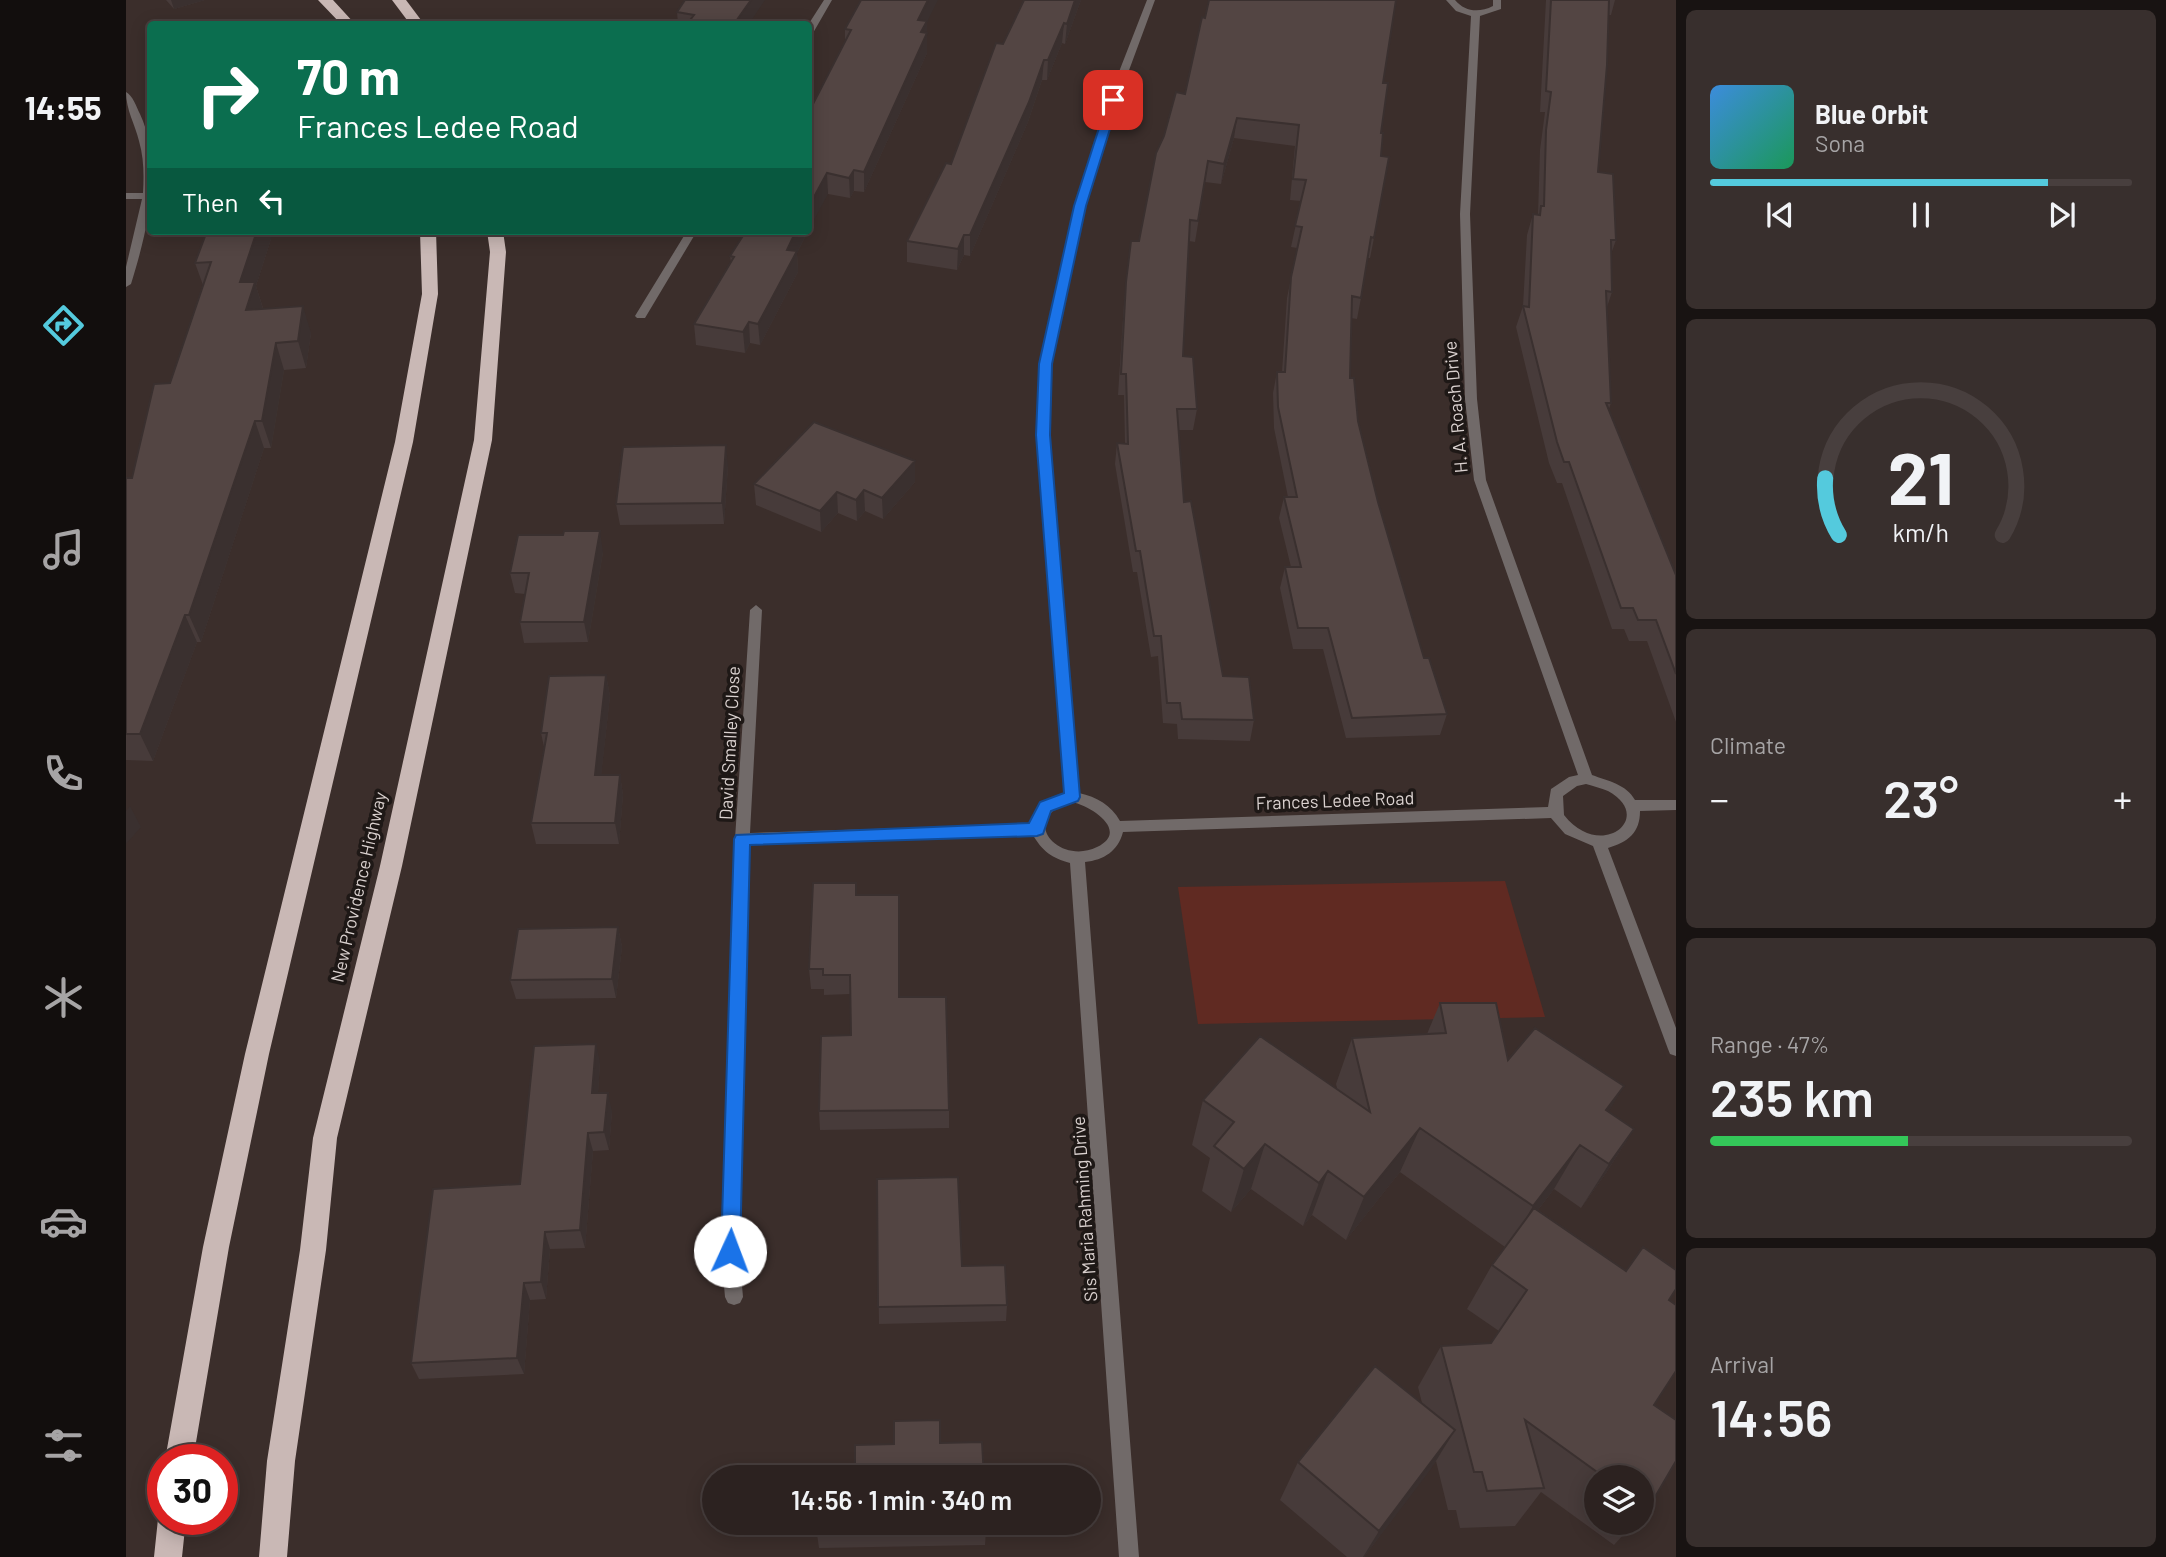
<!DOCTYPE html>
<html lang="en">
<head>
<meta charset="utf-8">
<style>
  body { margin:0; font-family:Barlow,sans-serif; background:#382f2d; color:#f1f3f6; height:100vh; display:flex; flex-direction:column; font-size:26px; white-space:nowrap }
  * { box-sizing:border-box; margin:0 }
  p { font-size:23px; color:#a6a4a5 }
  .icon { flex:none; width:38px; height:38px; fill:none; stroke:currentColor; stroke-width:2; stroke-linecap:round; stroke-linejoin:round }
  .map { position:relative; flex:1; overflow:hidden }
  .sheet { display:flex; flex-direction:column; gap:10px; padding:10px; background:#181312; width:490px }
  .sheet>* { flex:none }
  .banner { position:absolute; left:21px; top:21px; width:665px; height:214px; border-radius:7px; box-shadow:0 4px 18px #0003,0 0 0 2px #483f3e; background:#0b6e4f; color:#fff; overflow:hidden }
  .buttons { position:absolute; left:1458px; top:1465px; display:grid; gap:14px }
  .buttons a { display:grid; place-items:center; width:70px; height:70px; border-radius:50%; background:#2c2220; box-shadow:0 4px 18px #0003,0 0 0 2px #483f3e; font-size:35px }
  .speed { position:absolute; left:21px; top:1444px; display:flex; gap:14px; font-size:35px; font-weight:700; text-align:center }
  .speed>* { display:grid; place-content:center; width:91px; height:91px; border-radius:50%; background:#2c2220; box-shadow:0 4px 18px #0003,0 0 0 2px #483f3e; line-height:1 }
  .speed .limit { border:10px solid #d22; background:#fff; color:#111 }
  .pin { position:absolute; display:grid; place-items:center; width:60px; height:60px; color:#fff; margin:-30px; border-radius:14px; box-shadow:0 4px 10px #0006 }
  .me { position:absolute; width:77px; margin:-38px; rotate:2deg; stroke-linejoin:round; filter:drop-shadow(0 0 5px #0008) }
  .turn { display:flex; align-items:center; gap:24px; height:147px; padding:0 35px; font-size:32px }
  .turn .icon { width:91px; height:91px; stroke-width:2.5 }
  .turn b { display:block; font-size:49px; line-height:60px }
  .then { display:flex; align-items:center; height:66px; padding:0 35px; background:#0003; gap:14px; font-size:26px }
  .big { font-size:52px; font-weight:600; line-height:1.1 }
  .sheet .widget { flex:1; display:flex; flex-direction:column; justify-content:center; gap:10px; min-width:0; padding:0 24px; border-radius:10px; background:#382f2d }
  .sheet .dial { align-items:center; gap:0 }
  .dial svg { height:182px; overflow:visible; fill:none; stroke:#483f3e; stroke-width:7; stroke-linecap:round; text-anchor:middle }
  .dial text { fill:#f1f3f6; stroke:none }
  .song { display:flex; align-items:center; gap:21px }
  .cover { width:84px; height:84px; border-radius:10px; background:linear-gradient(135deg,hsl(210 70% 55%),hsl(150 70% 35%)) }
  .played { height:7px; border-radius:4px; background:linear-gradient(90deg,#54cadd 80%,#483f3e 80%) }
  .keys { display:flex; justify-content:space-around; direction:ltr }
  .heat { display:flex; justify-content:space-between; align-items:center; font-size:38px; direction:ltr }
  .charge { height:10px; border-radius:5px; background:linear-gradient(90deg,#34c759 47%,#483f3e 0) }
  .trip { position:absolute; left:576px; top:1465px; width:399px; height:70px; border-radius:35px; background:#2c2220; box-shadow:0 4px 18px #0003,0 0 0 2px #483f3e; font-weight:600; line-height:70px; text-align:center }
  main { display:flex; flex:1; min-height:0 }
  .tabs { display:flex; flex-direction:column; width:126px; justify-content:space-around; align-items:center; background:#120e0d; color:#a6a4a5 }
  .tabs .icon { width:49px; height:49px }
  .tabs .active { color:#54cadd }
  .tabs b { font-size:32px; color:#f1f3f6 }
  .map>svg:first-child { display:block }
</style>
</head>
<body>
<main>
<nav class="tabs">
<b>14:55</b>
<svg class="icon active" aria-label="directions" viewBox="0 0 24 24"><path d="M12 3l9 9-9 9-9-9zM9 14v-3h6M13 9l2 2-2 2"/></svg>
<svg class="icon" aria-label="music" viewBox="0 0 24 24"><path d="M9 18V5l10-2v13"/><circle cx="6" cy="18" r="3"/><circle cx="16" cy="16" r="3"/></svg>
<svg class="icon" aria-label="phone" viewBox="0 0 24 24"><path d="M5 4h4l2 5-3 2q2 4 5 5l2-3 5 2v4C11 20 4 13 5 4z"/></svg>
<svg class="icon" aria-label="climate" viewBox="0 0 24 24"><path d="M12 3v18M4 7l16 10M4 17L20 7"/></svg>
<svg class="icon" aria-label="car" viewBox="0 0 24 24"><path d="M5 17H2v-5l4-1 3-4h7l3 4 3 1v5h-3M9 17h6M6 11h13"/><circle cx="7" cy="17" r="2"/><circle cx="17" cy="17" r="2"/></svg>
<svg class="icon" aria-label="filters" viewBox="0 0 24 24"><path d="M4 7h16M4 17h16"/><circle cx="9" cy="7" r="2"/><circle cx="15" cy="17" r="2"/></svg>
</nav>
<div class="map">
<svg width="1550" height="1557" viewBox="0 0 1550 1557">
  <rect width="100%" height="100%" fill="#3b2e2b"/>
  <path fill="#602a22" d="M1379,881l40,136 -347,7 -20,-137z"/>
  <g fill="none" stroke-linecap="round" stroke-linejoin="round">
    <path fill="#716a69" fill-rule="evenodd" d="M698,0h8l-19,33 -5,3v-11z
      M1021,0h8l-37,100 -33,106 -33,158 -3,71 30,358c18,4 32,12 41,28l428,-14 3,-18 18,-12 9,-2 -104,-295 -9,-81 -5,-185 11,-198 -15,-5 -10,-11h9c10,12 24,13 38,6v-6h8v9l-21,7 -10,198 7,185 9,81 106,295c16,6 34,9 43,25h41v10l-36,1c0,22 -12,31 -32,37l68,180v28l-6,-2 -2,-5 -75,-203 -28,-12 -14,-16 -428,14c-5,19 -19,28 -38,30l54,695h-20l-49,-694c-18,-5 -28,-12 -37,-28l-284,9 -10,407 4,46 -3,6 -6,2 -6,-2 -3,-6 -4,-46 14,-412 15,-229 6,-5 6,5 -12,223 281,-9c5,-19 15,-25 34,-30l-28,-359 3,-71 35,-158 33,-106zM1460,784c7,2 15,4 22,7 48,26 -7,71 -44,24l-1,-19 14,-10zM946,802c19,4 58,29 25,45 -38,19 -81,-29 -25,-45z
      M0,92c7,4 10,14 14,22 24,52 7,118 -9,170l-5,3v-20l16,-68h-16v-6h17c1,-17 1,-35 -4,-52 -4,-17 -13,-31 -13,-49z
      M561,231h10l-52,87h-8l-2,-2z"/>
    <path fill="#c9b8b5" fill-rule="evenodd" d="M192,0h15l22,24h-14z
      M266,0h14l18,24h-14z
      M294,231h16l2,63 -25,148 -144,612 -40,193 -36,213h-28l38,-213 42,-193 150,-612 27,-148z
      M361,231h16l3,21 -14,188 -90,426 -65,272 -11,112 -31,211 -8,96h-28l8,-96 33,-211 13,-112 67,-272 94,-426 16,-188z
      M36,1509l1,10h23l-4,38h-28l4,-38z"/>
  </g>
  <path fill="#473b3a" d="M40,0h39l-31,9z
    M955,0l-16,44 -3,-1 -15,37h-5l-14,42 -58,134 -6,-1 -7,15 -50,-8v-21l44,-77 52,-120z
    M1420,0h69l-4,15h-3l-10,157 18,68 -5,14 1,38 -5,15 4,96 -2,6 67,166v147l-29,-81h-18l-5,-12h-12l-50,-146h-5l-8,-20 -33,-136 7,-21 4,-71 6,-21 5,1 2,-65 5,-38h-5z
    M551,12l72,12h-71z
    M801,22v31l-63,139 -10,-1 -4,7 -22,-4 -15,-90 32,-63v-12z
    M1257,83l-9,155 -4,20h-2l-7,40 -4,21 -6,-1 -1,60 8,43 20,81 46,156 23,56 -7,21 -94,3 -23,-89h-30l-13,-61 5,-21h6l-12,-49 5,-21h4l-14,-69 -1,-35 4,-21h5l5,-74 10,-50 -6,-1 10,-46 -11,-1 5,-54 -61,-8 -13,46 -16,-2 -10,60 -6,-1 -6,115 14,53 -4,21h-14l5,72 39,174 31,44 -4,21 -72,-2 -1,-15 -14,-1 -5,-67 -7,1 -14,-85h-4l-18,-108 2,-21 8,1 -1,-49h-6l6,-92 7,-62h8l46,-147z
    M472,231h27l-2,4z
    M620,231h62l-11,22 1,19 -38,73 -10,-2 -5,10 -49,-8 -2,-21 37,-62 -1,-6z
    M145,239l-15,47 7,22 48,25 -5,35 -22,2 -13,78h-7l-63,194h-4l-44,119 -27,-1v-282h6l38,-95 33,-98 -8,-22z
    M789,461v21l-32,37 -18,-8 -8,10 -19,-8 -17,19 -65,-27 -2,-21z
    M602,466l-4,58 -104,1 -4,-21z
    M477,552l-15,90 -64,1 -4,-21 5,-28 -10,-1 -5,-20z
    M480,675l4,21 -9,79h19l3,20 -4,49h-83l-5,-21 13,-76 -3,-14z
    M730,883l1,12 42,102 50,113v18l-129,2 -1,-19 32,-76 -1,-41 -26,1v-6h-13l-2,-20z
    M492,927l4,20 -6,51 -100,1 -6,-19z
    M1314,1003l68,57 101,52 25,17 -28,44 -25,35 -27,-19 -16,21 131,90 -15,105 -6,104 -6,6v-38h-46v45h39l-21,23 -73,-53 -26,34 -55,2 -4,-18h-8l-12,-49 -72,96h-17l-67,-57 18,-38 124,-59 -4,-16 23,-41 50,-3 8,-12 -32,-22 25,-44 13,-18 -105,-75 -54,68 -34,-25 -9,11 -52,-37 -20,23 -29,-21 8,-33 -18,-13 11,-45 134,-12 -1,-4 16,-46 75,-4z
    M474,1062l-2,31 14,18 -3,39 -16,1 -8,97 -35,1 -4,50 -16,1 -6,74 -105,5 -8,-16z
    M751,1179l85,87 45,39 -1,16 -127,3z
    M860,1531l-1,14 -166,3 -2,-14z"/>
  <path fill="#3a302f" d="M45,0h34l-31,9z
    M625,0h14l-16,24h-15z
    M802,0h10l-11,22v31l-63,139v-20l54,-152z
    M949,0h6l-16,44 2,-20z
    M938,23l-2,20 -15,37 1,-20z
    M918,60l-2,20 -14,42 -58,134v-21z
    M1111,118l-3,20 -13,46 3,-20z
    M728,170v21l-4,7 -1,-20z
    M701,173l1,21 -20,37v-23z
    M131,231h12l2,8 -15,47 7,23 -17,1 -6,-28z
    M670,231h12l-11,22 1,19 -38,73 -2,-21 29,-74z
    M838,235v20l-7,15 1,-21z
    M177,306l8,27 -5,35 -8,-27z
    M623,322l1,21 -5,10 -2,-21z
    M150,343l8,27 -13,78 -9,-27z
    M129,421l9,27 -63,194 -12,-27z
    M600,445l2,21 -4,58 -2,-21z
    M789,461v21l-32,37 -1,-21z
    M738,490l1,21 -8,10 -1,-21z
    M711,492l1,21 -17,19 -1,-21z
    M474,531l3,21 -15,90 -4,-20z
    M59,615l12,27 -44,119 -13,-27z
    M480,675l4,21 -11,99 -4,-20z
    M494,775l3,20 -4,49 -4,-21z
    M4,806l11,21 -15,17v-33z
    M492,927l4,20 -6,51 -4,-19z
    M470,1044l4,18 -3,50 -5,-19z
    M1498,1086l-27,45 9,-21z
    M482,1093l4,18 -3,39 -5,-18z
    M1294,1128l-20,44 -54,68 18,-43z
    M1508,1129l-28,44 -25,35 28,-44z
    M462,1133l5,18 -8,97 -5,-18z
    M1139,1144l-14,45 -20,23 13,-43z
    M1454,1145l-26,44 -46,60 25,-43z
    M1202,1171l-16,44 -9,11 16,-43z
    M419,1232l5,17 -4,50 -5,-17z
    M398,1283l6,17 -6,74 -7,-16z
    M1329,1430l-24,39 -67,88h-1l16,-26z"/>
  <path fill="#534543" stroke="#3a302f" stroke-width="2" d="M559,0h66l-17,24h-47l7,-9 -17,-3z
    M735,0h67l-10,20 9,1 -6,11 6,1 -63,139 -10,-2 -5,8 -22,-5 -19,35v-102l2,-2h3l38,-74 -6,-1z
    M898,0h51l-8,24 -3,-1 -16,37h-4l-15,42 -59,133h-6l-6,14 -51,-8 39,-78 5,1 45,-121 7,1z
    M1083,0h187l-13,83h5l-7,50h2l-2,23 8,1 -15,81 -3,-1 -10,61 -9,-2 -2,82h4l4,43 20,81 46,156h5l18,56 -95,4 -24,-90h-30l-13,-61h16l-17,-70h13l-19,-90 -1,-35h8l6,-95 11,-50 -7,-1 11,-46 -13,-1 6,-54 -62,-7 -13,46 -16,-3 -10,60 -8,-1 -7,136 10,1 4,52h-20l7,93 7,-1 32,175 26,1 5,43 -72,-1 -2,-16h-13l-6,-67h-7l-14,-85h-4l-19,-108 11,1 -2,-70h-5l5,-92 5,-41h8l17,-88 8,-17 12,-44 9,2 17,-77 3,1z
    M1425,0h58l-2,65 -9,107 15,2 3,66h-5l1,52 -6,-1 5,112h-5l70,172v99l-20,-54h-18l-5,-12h-12l-52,-146h-5l-7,-20 -34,-136 6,1 4,-93 7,1 1,-9h3l2,-76 5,-38 -5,-1z
    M81,231h50l-17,51h15l-9,28 57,-4 -5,35 -22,2 -14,78h-7l-66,194h-4l-45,119h-14v-256h6l22,-94 16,-1 41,-121 -16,1z
    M620,231h50l-9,19 10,1 -39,73 -9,-2 -6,10 -49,-8 40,-67 -4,-1z
    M688,422l101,39 -33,37 -18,-8 -8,10 -19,-8 -17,19 -66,-27z
    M600,445l-4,58 -106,1 7,-57z
    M438,531h36l-16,91h-64l9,-49h-19l8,-38h45z
    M480,675l-11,100h25l-5,48h-84l16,-90h-6l8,-57z
    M687,883h43v12h43v102h47l3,113 -130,1 2,-75 30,-1 -1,-60h-27v-6h-14z
    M492,927l-6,52 -102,1 8,-51z
    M1314,1003h56l12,57 27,-32 89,58 -18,24 28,19 -25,35 -29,-19 -47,61 -113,-78 -56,69 -36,-26 -9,12 -54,-39 -21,25 -30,-23 20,-24 -31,-22 57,-64 110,76 -18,-74 94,-5z
    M470,1044l-4,49h16l-4,39 -16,1 -8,97 -35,2 -4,50 -17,1 -7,75 -106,5 22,-174 87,-5 14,-138z
    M832,1177l4,89 43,-1 2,40 -129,2 -1,-128z
    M1408,1208l92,63 17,-24 33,23v19l-7,11 7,5v66l-22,34 22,15v41l-28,48 -6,-5v-27h-38l-79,-57 19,68 -57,3 -5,-19h-8l-33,-126 50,-3 36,-53 -35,-25z
    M1249,1366l80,64 -76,101 -81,-69z
    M814,1420v23l42,-1 2,35h-129v-32l39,-1v-23z
    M691,1522h169v9l-169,3z"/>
  <path fill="#1a73e8" stroke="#114b97" stroke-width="2" d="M987,97l6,3 -33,106 -34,158 -2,71 30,362 -2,4 -27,10 -8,23 -6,2 -287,9 -10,406 -3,7 -7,2 -6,-2 -3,-7 13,-412 2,-4 293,-12 11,-21 24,-9 -28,-358 3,-71 35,-158 34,-106z"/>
  <g text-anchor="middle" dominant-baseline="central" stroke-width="7" stroke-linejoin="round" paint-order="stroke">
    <g font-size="18" fill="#dad1cf" stroke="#1e1816">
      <text transform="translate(1329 407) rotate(-95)">H. A. Roach Drive</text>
      <text transform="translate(603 743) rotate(-87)">David Smalley Close</text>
      <text transform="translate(1209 800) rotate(-2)">Frances Ledee Road</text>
      <text transform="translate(232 887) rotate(-77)">New Providence Highway</text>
      <text transform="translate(958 1209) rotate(-94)">Sis Maria Rahming Drive</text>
    </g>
  </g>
</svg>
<div class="buttons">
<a><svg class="icon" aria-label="layers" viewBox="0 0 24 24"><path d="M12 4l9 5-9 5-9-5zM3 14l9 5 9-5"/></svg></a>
</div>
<div class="speed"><div class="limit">30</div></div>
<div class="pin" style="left:987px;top:100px;background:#d93025"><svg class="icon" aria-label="arrive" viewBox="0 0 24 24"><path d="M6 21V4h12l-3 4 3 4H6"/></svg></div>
<svg class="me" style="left:604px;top:1251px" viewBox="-20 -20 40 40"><circle r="19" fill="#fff"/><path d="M0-13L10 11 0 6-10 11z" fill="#1a73e8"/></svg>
<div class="trip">14:56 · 1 min · 340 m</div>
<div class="banner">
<div class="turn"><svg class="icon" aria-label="right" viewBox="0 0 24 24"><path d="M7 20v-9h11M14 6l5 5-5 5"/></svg><div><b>70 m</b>Frances Ledee Road</div></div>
<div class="then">Then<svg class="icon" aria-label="left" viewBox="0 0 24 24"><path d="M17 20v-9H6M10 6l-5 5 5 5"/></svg></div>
</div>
</div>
<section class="sheet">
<div class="widget">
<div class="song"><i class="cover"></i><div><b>Blue Orbit</b><p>Sona</p></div></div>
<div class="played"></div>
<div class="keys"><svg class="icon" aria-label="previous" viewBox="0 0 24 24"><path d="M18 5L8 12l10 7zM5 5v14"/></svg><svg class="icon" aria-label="pause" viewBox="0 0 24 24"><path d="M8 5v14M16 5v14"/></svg><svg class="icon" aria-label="next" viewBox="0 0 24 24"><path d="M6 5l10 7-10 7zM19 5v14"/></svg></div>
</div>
<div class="widget dial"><svg viewBox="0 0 100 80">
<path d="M14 69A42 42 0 1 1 86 69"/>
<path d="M14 69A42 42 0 0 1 8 44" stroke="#54cadd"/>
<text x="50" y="56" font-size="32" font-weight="700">21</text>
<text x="50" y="72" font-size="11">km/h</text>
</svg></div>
<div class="widget"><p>Climate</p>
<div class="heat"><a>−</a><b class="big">23°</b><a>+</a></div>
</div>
<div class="widget"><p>Range · 47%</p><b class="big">235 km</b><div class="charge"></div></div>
<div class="widget"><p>Arrival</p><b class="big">14:56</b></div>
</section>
</main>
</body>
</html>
